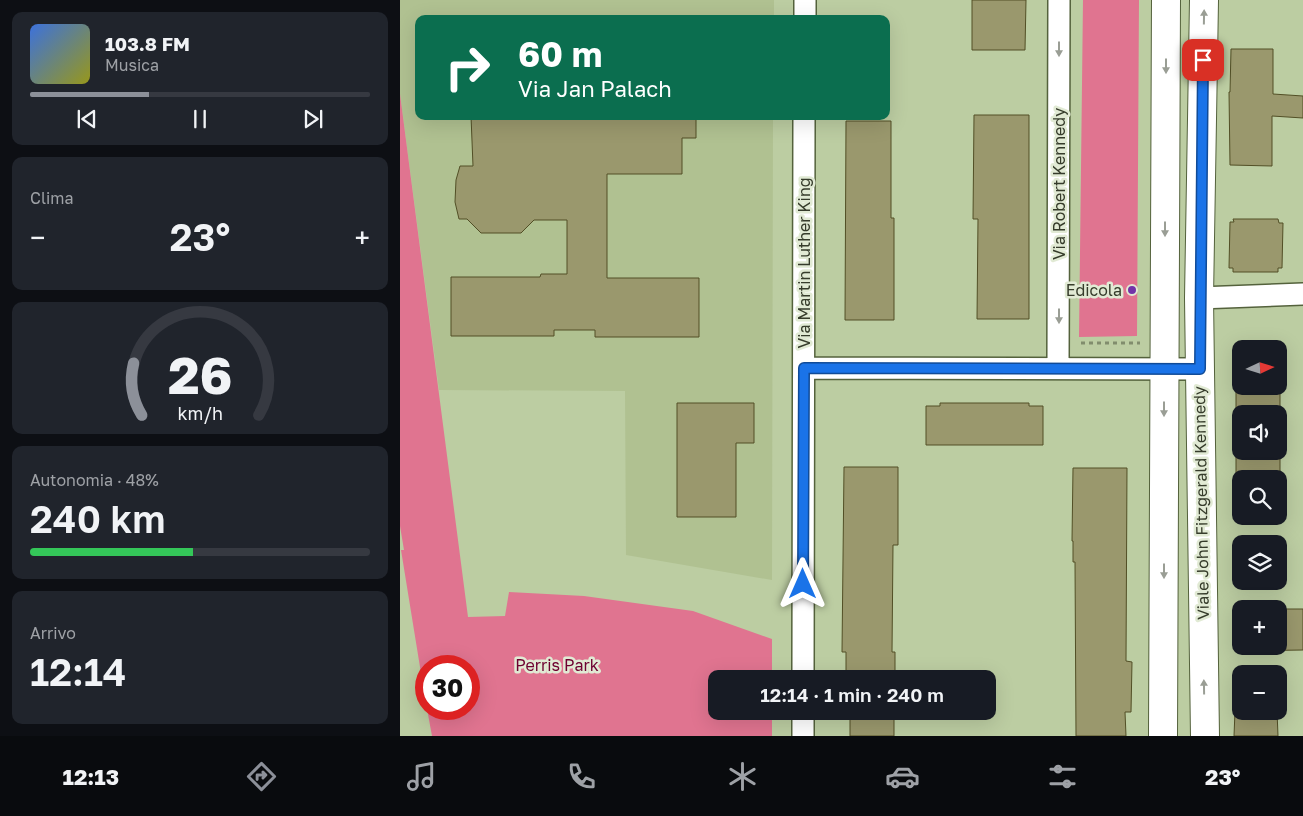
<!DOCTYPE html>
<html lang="it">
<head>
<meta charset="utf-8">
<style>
  body { margin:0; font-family:"Golos Text",sans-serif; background:#20242c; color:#f1f3f6; height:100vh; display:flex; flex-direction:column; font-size:19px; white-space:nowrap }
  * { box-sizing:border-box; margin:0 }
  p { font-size:16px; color:#9ea1a6 }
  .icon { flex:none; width:28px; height:28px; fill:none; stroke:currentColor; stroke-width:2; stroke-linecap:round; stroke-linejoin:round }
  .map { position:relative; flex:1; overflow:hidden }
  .details { display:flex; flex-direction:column; gap:12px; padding:12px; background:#0d0f14; width:400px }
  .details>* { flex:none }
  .top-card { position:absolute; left:15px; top:15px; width:475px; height:105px; border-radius:10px; box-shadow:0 5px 20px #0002; background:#0b6e4f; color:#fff; overflow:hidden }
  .needle { width:32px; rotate:86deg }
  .controls { position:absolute; left:832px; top:340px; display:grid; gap:10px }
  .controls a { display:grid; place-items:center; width:55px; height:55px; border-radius:10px; background:#171b24; box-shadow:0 5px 20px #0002; font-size:25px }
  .speed { position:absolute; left:15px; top:655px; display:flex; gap:10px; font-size:25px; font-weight:700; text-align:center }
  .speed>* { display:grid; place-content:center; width:65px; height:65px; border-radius:50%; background:#171b24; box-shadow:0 5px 20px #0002; line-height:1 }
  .speed .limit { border:8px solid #d22; background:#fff; color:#111 }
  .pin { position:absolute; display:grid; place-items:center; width:42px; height:42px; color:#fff; margin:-21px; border-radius:10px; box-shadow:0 2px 8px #0006 }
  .me { position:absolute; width:55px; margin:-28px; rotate:0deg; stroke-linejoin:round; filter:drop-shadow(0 0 4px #0008) }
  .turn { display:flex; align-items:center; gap:18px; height:105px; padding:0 20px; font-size:22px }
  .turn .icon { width:65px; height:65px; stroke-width:2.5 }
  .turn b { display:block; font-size:35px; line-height:42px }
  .big { font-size:38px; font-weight:600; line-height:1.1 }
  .details .tile { flex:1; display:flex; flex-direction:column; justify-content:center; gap:8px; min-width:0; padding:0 18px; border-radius:10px; background:#20242c }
  .details .dial { align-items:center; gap:0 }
  .dial svg { height:130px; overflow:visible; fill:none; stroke:#363941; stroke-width:7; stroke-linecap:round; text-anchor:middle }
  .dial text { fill:#f1f3f6; stroke:none }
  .song { display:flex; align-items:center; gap:15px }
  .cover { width:60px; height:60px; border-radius:8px; background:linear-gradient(135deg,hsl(220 70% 55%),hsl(60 70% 35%)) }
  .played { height:5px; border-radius:2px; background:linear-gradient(90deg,#8c9099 35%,#363941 35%) }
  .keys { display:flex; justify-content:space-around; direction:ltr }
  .heat { display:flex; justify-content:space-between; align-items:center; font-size:28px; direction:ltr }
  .charge { height:8px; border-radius:4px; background:linear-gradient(90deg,#34c759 48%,#363941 0) }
  .trip { position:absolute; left:308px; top:670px; width:288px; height:50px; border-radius:10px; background:#171b24; box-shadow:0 5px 20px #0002; font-weight:600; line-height:50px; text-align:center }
  .menu { display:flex; height:80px; justify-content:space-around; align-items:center; background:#090b0e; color:#9ea1a6 }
  .menu .icon { width:35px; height:35px }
  .menu .current { color:#8c9099 }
  .menu b { font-size:22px; color:#f1f3f6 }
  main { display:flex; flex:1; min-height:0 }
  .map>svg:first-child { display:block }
</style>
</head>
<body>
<main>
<section class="details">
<div class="tile">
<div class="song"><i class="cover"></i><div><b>103.8 FM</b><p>Musica</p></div></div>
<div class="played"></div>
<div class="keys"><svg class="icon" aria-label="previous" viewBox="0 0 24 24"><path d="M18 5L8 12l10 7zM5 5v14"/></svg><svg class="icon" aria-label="pause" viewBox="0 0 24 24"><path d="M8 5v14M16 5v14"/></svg><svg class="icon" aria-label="next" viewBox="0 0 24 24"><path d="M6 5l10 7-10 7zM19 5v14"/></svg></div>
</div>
<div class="tile"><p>Clima</p>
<div class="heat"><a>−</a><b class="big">23°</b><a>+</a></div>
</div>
<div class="tile dial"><svg viewBox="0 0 100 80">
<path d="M14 69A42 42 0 1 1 86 69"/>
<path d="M14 69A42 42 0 0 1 9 37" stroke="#8c9099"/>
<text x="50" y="56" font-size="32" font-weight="700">26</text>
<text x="50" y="72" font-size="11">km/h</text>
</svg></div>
<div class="tile"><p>Autonomia · 48%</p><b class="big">240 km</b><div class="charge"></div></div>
<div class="tile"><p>Arrivo</p><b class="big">12:14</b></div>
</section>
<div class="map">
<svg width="903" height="736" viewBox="0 0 903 736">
  <rect width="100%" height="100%" fill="#bccda2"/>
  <path fill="#b0c191" d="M0,0h374v19h-355v97h354l-1,464 -146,-25 -1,-164 -186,-1 -39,-296z"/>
  <path fill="#e07490" d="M683,0h56l-2,336 -58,1z
    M0,94l68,523 37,-1 4,-24 75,4 109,15 79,28v40h-56v32h56v25h-340l-5,-27h42v-43h-43v38l-25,-154h3l-4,-24z"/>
  <path fill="#9a986d" stroke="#524f26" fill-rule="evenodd" d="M572,0h54l-1,50h-53z
    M831,49h42v45l30,2v22l-31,-2v50l-42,-1 -1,-73h1z
    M574,115h55v204h-52l1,-100h-5z
    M71,116h225v22h-14v36h-75v104h92v59h-104v-7h-41v6h-103v-59h89l1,-3h26v-54h-33l-13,13h-40l-14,-14h-8l-4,-17 1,-22 4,-14h13z
    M446,121h45v97h3v102h-49z
    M833,219h45l1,4h4l-1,45h-4v4h-45v-4h-4l1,-46h4z
    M836,360h5v26h38l1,-26v132h-1v-13h-38v13h-5zM841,414h38v37h-38z
    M277,403h77v40h-18v74h-59z
    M540,403h89v3h14v39h-117v-39h14z
    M444,467h54v78h-5l-1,107h3v27h-49v-27h-4z
    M673,468h54l-1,193 6,1 -1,50h-6l1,24h-50l-1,-174h-2v-21h-1z
    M835,609h12h-6v37h38v-37h24v41l-68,1z
    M445,711h49v25h-44v-18h-5z
    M835,711h42l1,25h-44z"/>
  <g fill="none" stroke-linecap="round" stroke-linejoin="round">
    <g stroke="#54623c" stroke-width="24">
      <path id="minor" d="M405,19v-19
        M799,298l104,-4
        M404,368l395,1
        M658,368l1,-368
        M403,679l1,-563
        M403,711v25"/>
    </g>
    <g stroke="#54623c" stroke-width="30">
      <path id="secondary" d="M804,0l-5,298 6,438
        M763,736l3,-736"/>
    </g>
    <path stroke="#818d6d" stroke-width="3" stroke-dasharray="4 4" stroke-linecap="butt" d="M681,343h59"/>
    <use href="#minor" stroke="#fff" stroke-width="21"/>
    <use href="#secondary" stroke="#fff" stroke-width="28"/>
  </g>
  <defs><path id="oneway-solid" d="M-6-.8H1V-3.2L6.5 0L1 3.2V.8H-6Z" transform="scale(1.25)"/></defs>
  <g fill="#9a9e95">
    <use href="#oneway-solid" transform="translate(804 17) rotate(-89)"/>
    <use href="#oneway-solid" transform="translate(659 49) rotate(90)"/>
    <use href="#oneway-solid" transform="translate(766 66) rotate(90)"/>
    <use href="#oneway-solid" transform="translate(765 229) rotate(90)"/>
    <use href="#oneway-solid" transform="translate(659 316) rotate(90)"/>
    <use href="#oneway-solid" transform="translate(764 409) rotate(90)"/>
    <use href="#oneway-solid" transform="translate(764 571) rotate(90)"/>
    <use href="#oneway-solid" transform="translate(804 687) rotate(-91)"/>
  </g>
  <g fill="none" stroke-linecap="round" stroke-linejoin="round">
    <g stroke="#114b97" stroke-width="12">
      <path id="route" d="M403,584l1,-216 396,1 3,-309"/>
    </g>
    <use href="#route" stroke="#1a73e8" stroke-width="9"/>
  </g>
  <circle fill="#7233a8" stroke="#e1ead4" stroke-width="2" cx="732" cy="290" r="5"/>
  <g text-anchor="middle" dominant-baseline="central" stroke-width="5" stroke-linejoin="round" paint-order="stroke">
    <g font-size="16" fill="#363c2b" stroke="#e1ead4">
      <text transform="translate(659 184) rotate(-90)">Via Robert Kennedy</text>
      <text transform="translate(404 263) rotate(-90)">Via Martin Luther King</text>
      <text transform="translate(801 503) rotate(-91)">Viale John Fitzgerald Kennedy</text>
    </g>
    <g font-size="16" fill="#363c2b" stroke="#e1ead4" text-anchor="end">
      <text x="722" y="290">Edicola</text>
    </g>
    <g font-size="16" fill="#6e0130" stroke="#e1ead4">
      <text x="157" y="665">Perris Park</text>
    </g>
  </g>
</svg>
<div class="controls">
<a><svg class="needle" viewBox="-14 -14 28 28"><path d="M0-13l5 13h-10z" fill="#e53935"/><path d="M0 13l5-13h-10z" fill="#9ea1a6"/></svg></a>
<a><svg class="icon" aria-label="sound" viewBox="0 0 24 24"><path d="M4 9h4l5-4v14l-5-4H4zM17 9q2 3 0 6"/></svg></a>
<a><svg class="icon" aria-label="search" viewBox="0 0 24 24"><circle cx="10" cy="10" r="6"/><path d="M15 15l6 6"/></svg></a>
<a><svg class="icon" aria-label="layers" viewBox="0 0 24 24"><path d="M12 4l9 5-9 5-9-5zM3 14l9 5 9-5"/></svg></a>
<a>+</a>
<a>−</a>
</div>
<div class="speed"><div class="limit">30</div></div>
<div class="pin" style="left:803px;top:60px;background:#d93025"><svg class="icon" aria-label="arrive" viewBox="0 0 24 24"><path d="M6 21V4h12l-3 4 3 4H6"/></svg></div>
<svg class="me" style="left:403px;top:584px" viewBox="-20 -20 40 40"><path d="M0-17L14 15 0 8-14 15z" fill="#1a73e8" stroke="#fff" stroke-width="4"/></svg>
<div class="trip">12:14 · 1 min · 240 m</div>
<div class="top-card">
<div class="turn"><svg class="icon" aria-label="right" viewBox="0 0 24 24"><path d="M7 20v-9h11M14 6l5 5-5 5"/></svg><div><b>60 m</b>Via Jan Palach</div></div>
</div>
</div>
</main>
<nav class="menu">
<b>12:13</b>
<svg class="icon current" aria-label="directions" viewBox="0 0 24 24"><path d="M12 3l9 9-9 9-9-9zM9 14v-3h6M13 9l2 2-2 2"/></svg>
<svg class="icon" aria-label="music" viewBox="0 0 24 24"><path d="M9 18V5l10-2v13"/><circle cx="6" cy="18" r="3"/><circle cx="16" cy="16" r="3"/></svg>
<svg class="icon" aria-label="phone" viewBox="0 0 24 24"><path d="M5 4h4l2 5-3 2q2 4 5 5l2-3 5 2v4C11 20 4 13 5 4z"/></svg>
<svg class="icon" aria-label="climate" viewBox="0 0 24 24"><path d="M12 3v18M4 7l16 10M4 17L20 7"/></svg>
<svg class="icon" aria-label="car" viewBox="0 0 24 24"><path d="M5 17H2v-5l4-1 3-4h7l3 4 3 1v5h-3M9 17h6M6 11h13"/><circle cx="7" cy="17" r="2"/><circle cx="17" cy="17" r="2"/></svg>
<svg class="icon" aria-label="filters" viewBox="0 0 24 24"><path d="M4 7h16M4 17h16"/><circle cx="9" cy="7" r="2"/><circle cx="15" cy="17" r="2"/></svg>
<b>23°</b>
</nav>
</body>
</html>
